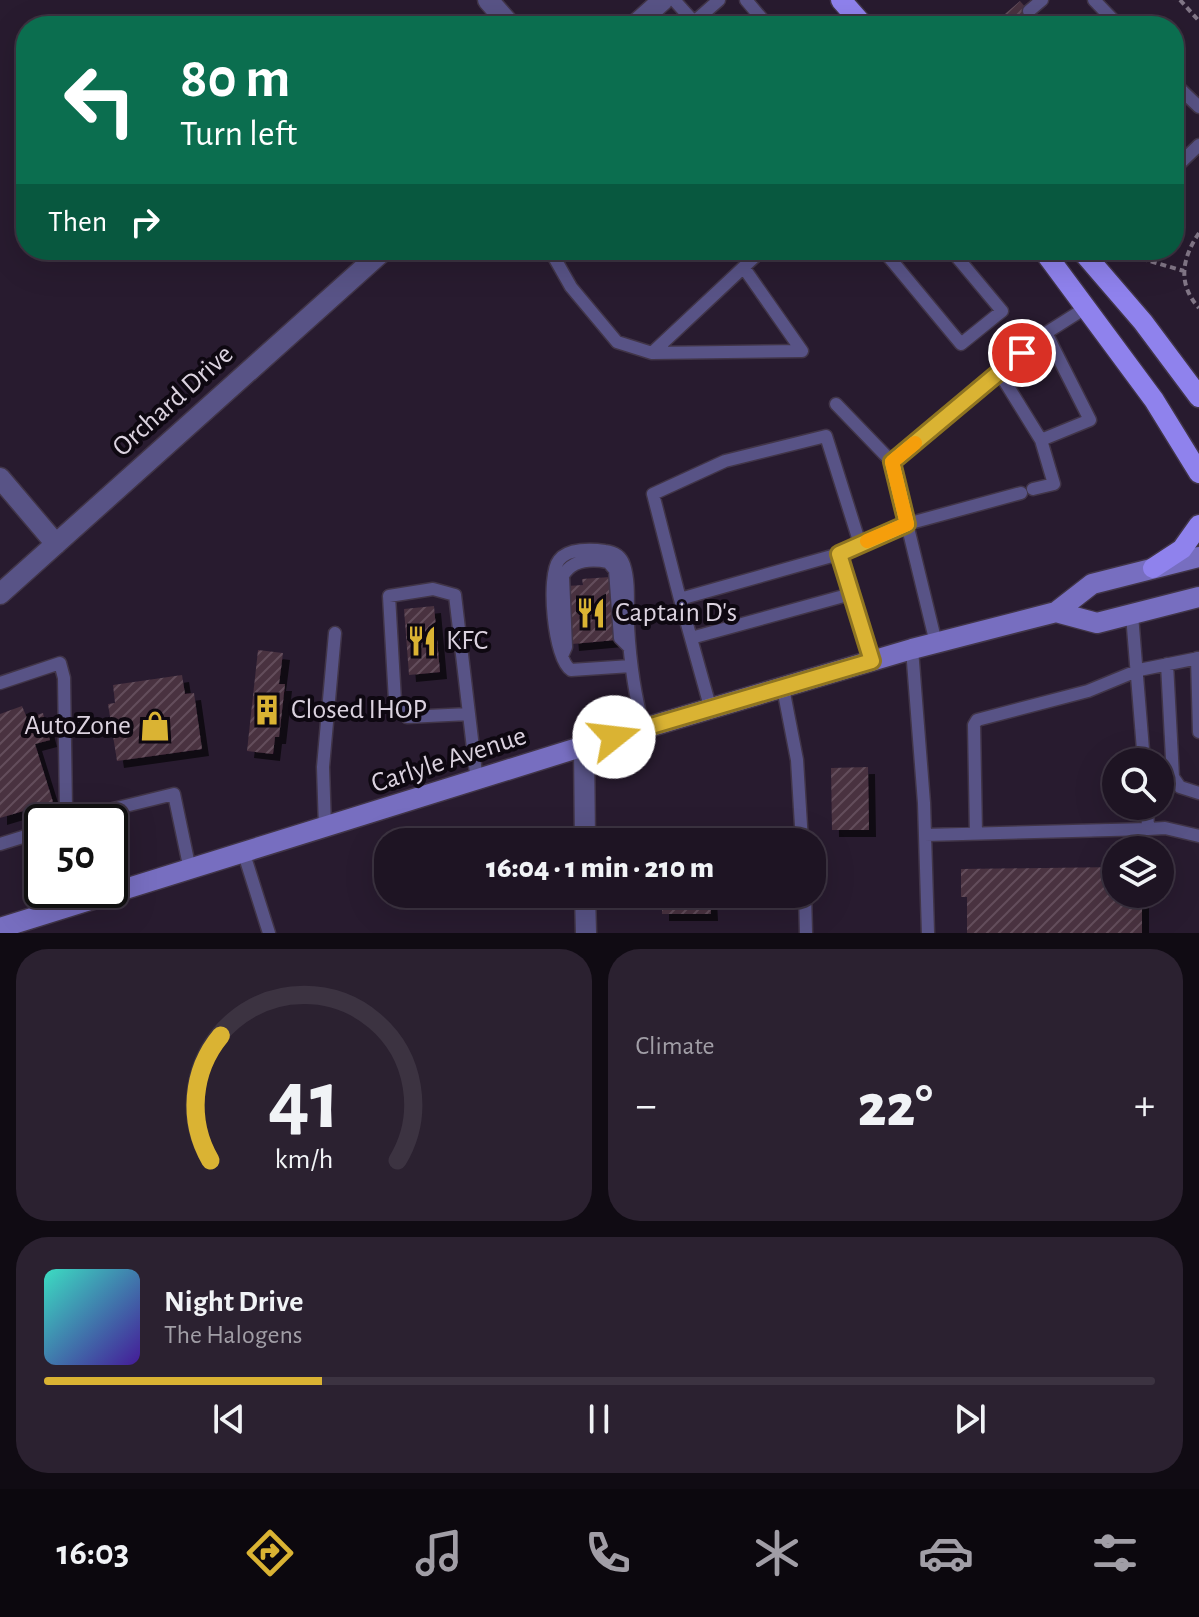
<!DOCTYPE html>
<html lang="en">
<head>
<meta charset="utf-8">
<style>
  body { margin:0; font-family:"Alegreya Sans",sans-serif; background:#2b2130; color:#f1f3f6; height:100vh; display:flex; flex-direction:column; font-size:30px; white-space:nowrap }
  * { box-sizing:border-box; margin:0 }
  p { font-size:26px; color:#a19ea6 }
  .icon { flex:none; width:44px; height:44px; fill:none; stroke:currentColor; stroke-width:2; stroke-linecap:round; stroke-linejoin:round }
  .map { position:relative; height:933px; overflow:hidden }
  .details { display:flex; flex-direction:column; gap:16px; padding:16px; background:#100b13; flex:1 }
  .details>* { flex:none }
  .banner { position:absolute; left:16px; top:16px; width:1168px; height:244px; border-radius:32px; box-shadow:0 8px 32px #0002,0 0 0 2px #3c3341; background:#0b6e4f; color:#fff; overflow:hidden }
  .controls { position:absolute; left:1102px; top:748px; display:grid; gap:16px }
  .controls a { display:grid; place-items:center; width:72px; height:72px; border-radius:50%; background:#1e1423; box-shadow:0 8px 32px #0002,0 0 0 2px #3c3341; font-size:40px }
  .speed { position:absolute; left:24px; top:804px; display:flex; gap:16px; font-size:40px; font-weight:700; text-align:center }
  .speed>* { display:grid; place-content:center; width:104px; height:104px; border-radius:50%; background:#1e1423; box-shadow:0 8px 32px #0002,0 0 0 2px #3c3341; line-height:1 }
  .speed .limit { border:4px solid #111; border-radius:12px; background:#fff; color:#111 }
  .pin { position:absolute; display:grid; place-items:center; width:68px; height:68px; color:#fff; margin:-34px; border:4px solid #fff; border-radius:50%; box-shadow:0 2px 8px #0007 }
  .me { position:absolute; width:88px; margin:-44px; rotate:74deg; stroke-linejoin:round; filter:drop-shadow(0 0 6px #0008) }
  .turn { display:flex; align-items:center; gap:28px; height:168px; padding:0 32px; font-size:36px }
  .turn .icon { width:104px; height:104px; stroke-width:2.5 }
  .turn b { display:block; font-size:56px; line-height:68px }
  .then { display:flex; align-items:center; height:76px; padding:0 32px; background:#0003; gap:16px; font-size:30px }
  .big { font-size:60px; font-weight:800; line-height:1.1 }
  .details .tile { flex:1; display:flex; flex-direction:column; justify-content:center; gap:12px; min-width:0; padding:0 28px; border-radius:32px; background:#2b2130 }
  .details .dial { align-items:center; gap:0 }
  .dial svg { height:208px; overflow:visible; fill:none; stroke:#3c3341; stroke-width:7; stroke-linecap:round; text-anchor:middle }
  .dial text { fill:#f1f3f6; stroke:none }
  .song { display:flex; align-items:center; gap:24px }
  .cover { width:96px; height:96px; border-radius:12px; background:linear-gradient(135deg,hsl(170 70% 55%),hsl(260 70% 35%)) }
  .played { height:8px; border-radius:4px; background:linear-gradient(90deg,#dab333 25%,#3c3341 25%) }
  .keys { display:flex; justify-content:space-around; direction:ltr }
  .heat { display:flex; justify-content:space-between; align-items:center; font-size:44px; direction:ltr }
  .details .tiles { flex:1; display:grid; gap:16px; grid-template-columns:1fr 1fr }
  .tile:last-child { grid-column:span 2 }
  .trip { position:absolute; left:374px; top:828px; width:452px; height:80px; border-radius:32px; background:#1e1423; box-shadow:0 8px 32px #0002,0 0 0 2px #3c3341; font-weight:800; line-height:80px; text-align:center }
  .tab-bar { display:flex; height:128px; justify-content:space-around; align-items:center; background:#0c080e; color:#a19ea6 }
  .tab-bar .icon { width:56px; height:56px }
  .tab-bar .on { color:#dab333 }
  .tab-bar b { font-size:36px; color:#f1f3f6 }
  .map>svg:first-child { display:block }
</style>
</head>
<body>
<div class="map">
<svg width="1199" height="933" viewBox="0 0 1199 933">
  <defs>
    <pattern id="building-hatch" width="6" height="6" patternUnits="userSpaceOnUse" patternTransform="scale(2)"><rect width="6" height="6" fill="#493140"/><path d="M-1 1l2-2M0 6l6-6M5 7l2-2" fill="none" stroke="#634e5b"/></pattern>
    <filter id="shadow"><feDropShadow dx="7" dy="7" stdDeviation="0" flood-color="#0009"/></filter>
  </defs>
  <rect width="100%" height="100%" fill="#281b2f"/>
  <path fill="url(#building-hatch)" filter="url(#shadow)" d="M1020,1l22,25h-39l-5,-6z
    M610,577l6,63 -44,4 -5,-58 16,-1 -1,-6z
    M434,606l6,66 -31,3 -5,-66z
    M258,650l25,3 -4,31h6l-6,53h-4l-2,17 -26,-3z
    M182,675l3,19 9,-1 8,56 -85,12 -9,-57 7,-1 -2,-18z
    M22,706l5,12 16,-5 7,27 -15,4 18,58 -53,16v-104z
    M868,767l1,63h-37l-1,-62z
    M1116,867v27h34l-8,6v33h-175v-36h-6v-28z
    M662,894h48l1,20h-49z"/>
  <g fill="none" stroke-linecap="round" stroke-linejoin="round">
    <g stroke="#413548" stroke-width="15">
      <path id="lane" d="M674,0l20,22 25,-22
        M746,0l22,26
        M1094,0l25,26
        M1029,11l13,-11
        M1174,83l25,24
        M1174,169l25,-24
        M550,250l21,37 46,55 35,11
        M762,250l-110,103 150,-2
        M883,250l78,94 41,-33 -51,-61
        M744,268l58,83
        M999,372l42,68 13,44 -21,5
        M836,404l56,58
        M1041,440l49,-20 -44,-87
        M839,554l68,-30 114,-31
        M680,599l-27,-105 72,-33 101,-25 34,108
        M1132,615l12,147
        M691,638l160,-44
        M936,643l-44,-181 154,-129 41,-26
        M912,649l12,154 4,130
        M562,656l4,-9 -3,-71c9,-17 28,-17 45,-14l7,8 5,68 9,9
        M1197,658l2,74
        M1167,664l6,113 7,10 19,6
        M631,666l-60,4c-17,-10 -25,-94 -12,-110 9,-12 33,-11 46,-9 9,1 16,5 19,14 6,18 3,42 4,61 2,36 6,68 16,103
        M0,683l60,-20 4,15 2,131 -5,13
        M783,688l14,72 5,82
        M711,710l-31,-111 159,-45 33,107
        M469,714l-62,3 -12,-16 -6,-105 44,-7 22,6 22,187
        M1147,806l1,23 17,-1 34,8
        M105,811l69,-17 16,76
        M325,828l-2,-61 12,-134
        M976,834l-2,-109 3,-5 111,-29 51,-21 60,-12
        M925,835l223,-6
        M0,844l42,-13
        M244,854l25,79
        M64,890l3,18
        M805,894l1,39"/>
    </g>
    <g stroke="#413548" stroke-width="23">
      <path id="street" d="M488,0l23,26
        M634,26l29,-26
        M0,478l56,66
        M0,594l384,-344
        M584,746l1,96
        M585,894l1,39"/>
    </g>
    <g stroke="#413548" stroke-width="23">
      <path id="secondary" d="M1056,612l41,11 102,-26
        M0,928l584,-182 328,-97 144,-37 36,-28 107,-27"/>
    </g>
    <g stroke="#413548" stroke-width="23">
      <path id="primary" d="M841,0l23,26
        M1043,250l111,150 45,73
        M1081,250l62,72 56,75
        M1153,568l29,-19 17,-24"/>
    </g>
    <path stroke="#817686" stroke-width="4" stroke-dasharray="6 4" stroke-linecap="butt" d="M1180,0l19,21
      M1199,233c-17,25 -22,51 0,75
      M1122,253l62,18"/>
    <use href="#lane" stroke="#585386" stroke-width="12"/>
    <use href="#street" stroke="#585386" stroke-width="20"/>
    <use href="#secondary" stroke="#776ec0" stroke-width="20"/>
    <use href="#primary" stroke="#8f82ed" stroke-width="20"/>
  </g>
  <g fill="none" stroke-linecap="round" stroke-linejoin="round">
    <g stroke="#8e7421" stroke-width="20">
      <path id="route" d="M614,737l258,-76 -33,-107 68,-30 -15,-62 130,-109"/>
    </g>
    <use href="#route" stroke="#dab333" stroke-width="14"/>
    <path stroke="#f59e0b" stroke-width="14" d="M867,541l40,-17 -15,-62 23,-19"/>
  </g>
  <defs>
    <g id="restaurant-bare" transform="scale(2.4)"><path d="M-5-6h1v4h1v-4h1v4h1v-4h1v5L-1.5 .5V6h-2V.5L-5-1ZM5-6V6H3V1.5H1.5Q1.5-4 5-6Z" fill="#dab333" stroke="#0e0811" stroke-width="2.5" paint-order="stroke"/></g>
    <g id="building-bare" transform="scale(2.4)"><path d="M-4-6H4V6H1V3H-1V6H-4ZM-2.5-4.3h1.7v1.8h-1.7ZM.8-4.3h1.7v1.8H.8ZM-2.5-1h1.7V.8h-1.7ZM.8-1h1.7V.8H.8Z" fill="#dab333" stroke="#0e0811" stroke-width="2.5" paint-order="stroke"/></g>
    <g id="shop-bare" transform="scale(2.4)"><path d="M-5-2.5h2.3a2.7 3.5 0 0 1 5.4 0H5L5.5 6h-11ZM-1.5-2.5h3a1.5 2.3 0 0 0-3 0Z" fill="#dab333" stroke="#0e0811" stroke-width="2.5" paint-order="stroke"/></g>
  </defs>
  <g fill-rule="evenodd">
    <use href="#restaurant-bare" x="591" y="613"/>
    <use href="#restaurant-bare" x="422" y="641"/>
    <use href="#building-bare" x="267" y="710"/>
    <use href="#shop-bare" x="155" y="726"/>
  </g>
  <g text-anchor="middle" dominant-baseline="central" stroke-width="8" stroke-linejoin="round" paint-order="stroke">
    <g font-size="28" fill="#dbd2df" stroke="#0e0811">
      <text transform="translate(173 401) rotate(-42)">Orchard Drive</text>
      <text transform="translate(449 760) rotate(-18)">Carlyle Avenue</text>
    </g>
    <g font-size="28" fill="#dbd2df" stroke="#0e0811" text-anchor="start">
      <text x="615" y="613">Captain D's</text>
      <text x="446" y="641">KFC</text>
      <text x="291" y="710">Closed IHOP</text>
      <text x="131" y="726" text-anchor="end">AutoZone</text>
    </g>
  </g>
</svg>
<div class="controls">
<a><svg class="icon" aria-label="search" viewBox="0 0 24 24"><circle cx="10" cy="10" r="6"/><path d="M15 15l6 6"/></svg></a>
<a><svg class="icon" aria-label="layers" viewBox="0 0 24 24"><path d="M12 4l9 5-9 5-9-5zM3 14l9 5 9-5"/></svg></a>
</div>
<div class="speed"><div class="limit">50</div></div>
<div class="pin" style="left:1022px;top:353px;background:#d93025"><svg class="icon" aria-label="arrive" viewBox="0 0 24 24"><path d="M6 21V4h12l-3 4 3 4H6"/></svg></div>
<svg class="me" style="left:614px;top:737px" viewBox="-20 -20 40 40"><circle r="19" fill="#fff"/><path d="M0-13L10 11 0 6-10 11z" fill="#dab333"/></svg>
<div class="trip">16:04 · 1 min · 210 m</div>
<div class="banner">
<div class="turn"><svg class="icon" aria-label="left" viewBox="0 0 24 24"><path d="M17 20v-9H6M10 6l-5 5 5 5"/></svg><div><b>80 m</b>Turn left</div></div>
<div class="then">Then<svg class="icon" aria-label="right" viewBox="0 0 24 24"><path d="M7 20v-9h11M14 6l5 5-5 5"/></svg></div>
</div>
</div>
<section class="details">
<div class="tiles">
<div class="tile dial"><svg viewBox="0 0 100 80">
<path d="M14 69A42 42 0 1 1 86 69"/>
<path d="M14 69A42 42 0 0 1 18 21" stroke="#dab333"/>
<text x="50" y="56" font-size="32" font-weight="700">41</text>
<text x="50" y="72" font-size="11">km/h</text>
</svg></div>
<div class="tile"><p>Climate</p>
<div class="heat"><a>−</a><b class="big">22°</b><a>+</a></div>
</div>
<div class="tile">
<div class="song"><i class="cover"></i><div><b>Night Drive</b><p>The Halogens</p></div></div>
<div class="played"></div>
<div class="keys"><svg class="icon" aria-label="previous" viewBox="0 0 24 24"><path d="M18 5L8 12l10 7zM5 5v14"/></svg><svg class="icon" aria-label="pause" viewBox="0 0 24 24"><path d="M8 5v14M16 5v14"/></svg><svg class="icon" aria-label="next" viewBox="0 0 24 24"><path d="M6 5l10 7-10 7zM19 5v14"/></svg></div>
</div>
</div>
</section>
<nav class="tab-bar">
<b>16:03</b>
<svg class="icon on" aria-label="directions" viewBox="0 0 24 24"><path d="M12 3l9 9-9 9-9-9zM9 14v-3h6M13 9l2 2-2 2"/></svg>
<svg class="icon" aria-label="music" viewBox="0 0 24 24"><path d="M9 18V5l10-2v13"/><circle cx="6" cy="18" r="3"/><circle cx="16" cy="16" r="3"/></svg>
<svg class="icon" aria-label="phone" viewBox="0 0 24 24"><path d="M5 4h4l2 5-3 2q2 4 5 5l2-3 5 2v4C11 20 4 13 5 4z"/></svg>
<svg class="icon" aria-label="climate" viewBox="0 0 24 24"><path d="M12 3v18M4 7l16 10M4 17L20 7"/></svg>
<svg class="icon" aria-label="car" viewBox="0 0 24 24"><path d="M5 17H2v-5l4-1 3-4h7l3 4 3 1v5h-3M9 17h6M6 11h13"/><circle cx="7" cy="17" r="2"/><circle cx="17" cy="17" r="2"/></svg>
<svg class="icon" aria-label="filters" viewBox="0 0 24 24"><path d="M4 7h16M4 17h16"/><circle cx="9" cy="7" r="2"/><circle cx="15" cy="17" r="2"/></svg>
</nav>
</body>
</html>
